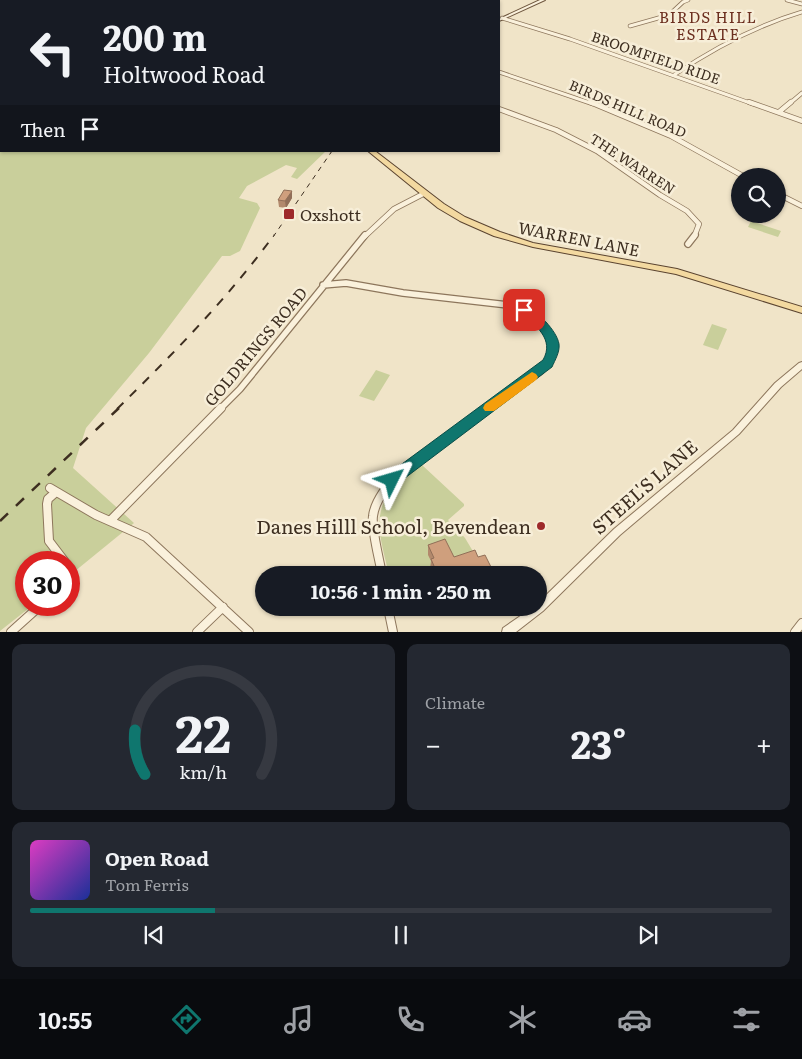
<!DOCTYPE html>
<html lang="en">
<head>
<meta charset="utf-8">
<style>
  body { margin:0; font-family:Literata,serif; background:#242831; color:#f1f3f6; height:100vh; display:flex; flex-direction:column; font-size:19px; white-space:nowrap }
  * { box-sizing:border-box; margin:0 }
  p { font-size:16px; color:#9ea1a6 }
  .icon { flex:none; width:28px; height:28px; fill:none; stroke:currentColor; stroke-width:2; stroke-linecap:round; stroke-linejoin:round }
  .map { position:relative; height:632px; overflow:hidden }
  .panel { display:flex; flex-direction:column; gap:12px; padding:12px; background:#0d0f14; flex:1 }
  .panel>* { flex:none }
  .guide { position:absolute; left:0px; top:0px; width:500px; height:152px; box-shadow:0 1px 4px #0004; background:#171b24; color:#f1f3f6; overflow:hidden }
  .controls { position:absolute; left:731px; top:168px; display:grid; gap:10px }
  .controls a { display:grid; place-items:center; width:55px; height:55px; border-radius:50%; background:#171b24; box-shadow:0 1px 4px #0004; font-size:25px }
  .speed { position:absolute; left:15px; top:551px; display:flex; gap:10px; font-size:25px; font-weight:700; text-align:center }
  .speed>* { display:grid; place-content:center; width:65px; height:65px; border-radius:50%; background:#171b24; box-shadow:0 1px 4px #0004; line-height:1 }
  .speed .limit { border:8px solid #d22; background:#fff; color:#111 }
  .pin { position:absolute; display:grid; place-items:center; width:42px; height:42px; color:#fff; margin:-21px; border-radius:10px; box-shadow:0 2px 8px #0006 }
  .me { position:absolute; width:55px; margin:-28px; rotate:50deg; stroke-linejoin:round; filter:drop-shadow(0 0 4px #0008) }
  .turn { display:flex; align-items:center; gap:18px; height:105px; padding:0 20px; font-size:22px }
  .turn .icon { width:65px; height:65px; stroke-width:2.5 }
  .turn b { display:block; font-size:35px; line-height:42px }
  .then { display:flex; align-items:center; height:48px; padding:0 20px; background:#0003; gap:10px; font-size:19px }
  .big { font-size:38px; font-weight:700; line-height:1.1 }
  .panel .tile { flex:1; display:flex; flex-direction:column; justify-content:center; gap:8px; min-width:0; padding:0 18px; border-radius:10px; background:#242831 }
  .panel .dial { align-items:center; gap:0 }
  .dial svg { height:130px; overflow:visible; fill:none; stroke:#363941; stroke-width:7; stroke-linecap:round; text-anchor:middle }
  .dial text { fill:#f1f3f6; stroke:none }
  .song { display:flex; align-items:center; gap:15px }
  .cover { width:60px; height:60px; border-radius:8px; background:linear-gradient(135deg,hsl(310 70% 55%),hsl(230 70% 35%)) }
  .played { height:5px; border-radius:2px; background:linear-gradient(90deg,#0f766e 25%,#363941 25%) }
  .keys { display:flex; justify-content:space-around; direction:ltr }
  .heat { display:flex; justify-content:space-between; align-items:center; font-size:28px; direction:ltr }
  .panel .tiles { flex:1; display:grid; gap:12px; grid-template-columns:1fr 1fr }
  .tile:last-child { grid-column:span 2 }
  .trip { position:absolute; left:255px; top:566px; width:292px; height:50px; border-radius:25px; background:#171b24; box-shadow:0 1px 4px #0004; font-weight:700; line-height:50px; text-align:center }
  .menu { display:flex; height:80px; justify-content:space-around; align-items:center; background:#090b0e; color:#9ea1a6 }
  .menu .icon { width:35px; height:35px }
  .menu .active { color:#0f766e }
  .menu b { font-size:22px; color:#f1f3f6 }
  .map>svg:first-child { display:block }
</style>
</head>
<body>
<div class="map">
<svg width="802" height="632" viewBox="0 0 802 632">
  <rect width="100%" height="100%" fill="#f0e4c8"/>
  <path fill="#c9cf9b" d="M0,0l146,1h-145v150h325l-29,28 -6,-2 6,-9 -11,-3 -39,21 -8,12 18,5 3,5 -20,43 -10,5h-8l-73,97 -63,75 -13,40 61,55 -65,53v-14h-43v43h7l-33,26z
    M751,221l30,10 -3,6 -30,-10z
    M712,324l15,5 -9,21 -15,-5z
    M376,370l14,5 -16,26 -15,-5z
    M422,465l42,39v2l-16,14 17,18 9,15 -54,20v2h-31c-8,-37 -21,-65 11,-94 7,-7 13,-12 22,-16z"/>
  <g fill="none" stroke-linecap="round" stroke-linejoin="round">
    <g stroke="#8d765c" stroke-width="4.5">
      <path id="minor-far3" d="M337,0l3,1
        M787,0l15,4
        M80,1l2,-1
        M502,18l68,21 183,65
        M630,26l39,-11 14,-13 5,-2
        M499,72l94,32
        M674,75c40,-27 81,-49 128,-63
        M789,104l13,-11"/>
    </g>
    <g stroke="#8d765c" stroke-width="6">
      <path id="minor-far2" d="M590,102l81,34 72,40
        M749,102l53,19
        M499,109l57,21 41,21 63,44 27,16 12,13 -5,13
        M779,112l12,-10
        M778,194l24,12
        M364,237l30,-28 29,-15"/>
    </g>
    <g stroke="#8d765c" stroke-width="8">
      <path id="minor-far1" d="M688,244l7,-9
        M323,285l23,-2 57,10 105,12 22,9 17,16 4,9 1,10 -3,11 -8,11 -53,38
        M220,409l20,-20 125,-154"/>
    </g>
    <g stroke="#8d765c" stroke-width="10">
      <path id="minor" d="M50,488l46,27 50,22 103,95
        M56,492l-8,7 -1,5 2,37 16,21
        M110,521l111,-113
        M382,575c-2,-14 -11,-46 -9,-59 2,-17 17,-34 29,-46l87,-62
        M388,608l5,24
        M11,632l30,-27
        M197,632l26,-25
        M795,632l7,-9"/>
    </g>
    <g stroke="#8d765c" stroke-width="2">
      <path id="tertiary" d="M802,362v7l-21,18 -42,47 -119,101 -77,76 -27,21h-14l1,-4 29,-20h7v-6l75,-73 119,-99 42,-47 24,-20z"/>
    </g>
    <g stroke="#6f573f" stroke-width="2">
      <path id="secondary" d="M540,0h5l-46,21v-2z"/>
    </g>
    <g stroke="#5b4430" stroke-width="2">
      <path id="primary" d="M146,0h6v1h-5z
        M368,151h7l69,53 21,13 35,15 33,11 144,26 125,38v6l-126,-39 -143,-27 -39,-11 -34,-15 -22,-13z"/>
    </g>
    <use href="#minor-far3" stroke="#faf1dc" stroke-width="3"/>
    <use href="#minor-far2" stroke="#faf1dc" stroke-width="4.5"/>
    <use href="#minor-far1" stroke="#faf1dc" stroke-width="5.5"/>
    <use href="#minor" stroke="#faf1dc" stroke-width="8"/>
    <use href="#tertiary" fill="#faf1dc" fill-rule="evenodd"/>
    <use href="#secondary" fill="#faf1dc" fill-rule="evenodd"/>
    <use href="#primary" fill="#f3d9a0" fill-rule="evenodd"/>
    <path stroke="#3d2e20" stroke-width="1" stroke-dasharray="5 5" stroke-linecap="butt" d="M273,237l59,-86"/>
    <path stroke="#3d2e20" stroke-width="2" stroke-dasharray="9 9" stroke-linecap="butt" d="M117,409c56,-55 111,-111 157,-174"/>
    <path stroke="#3d2e20" stroke-width="2.5" stroke-dasharray="11 11" stroke-linecap="butt" d="M0,521l119,-113"/>
  </g>
  <path fill="#b2896c" d="M292,191v7l-6,10 -7,-1 -1,-7z
    M428,545l26,12 35,18h-56l-3,-6 1,-8 -3,-6z"/>
  <path fill="#916f58" d="M292,191v7l-6,10 -1,-7z
    M491,567l-2,8h-19z
    M447,570l-1,5h-9v-2z"/>
  <path fill="#cf9f7d" stroke="#916f58" d="M284,190l8,1 -7,10 -7,-1z
    M445,539l9,18 21,-7 3,7 7,-2 6,12 -21,8h-21l-2,-5 -10,3 -6,-14 3,-1 -6,-13z"/>
  <path fill="#0f766e" stroke="#0a4d48" d="M524,306c13,4 33,25 35,38 1,8 -4,16 -7,23l-155,117 -5,2 -5,-2 -2,-4 2,-5 156,-115c12,-21 -8,-35 -22,-47l-2,-3 2,-3z"/>
  <path fill="#f59e0b" d="M532,372l4,2 2,3 -2,3 -42,31h-9l-2,-3 2,-4z"/>
  <g fill="#9e2a2b" stroke="#f7eed8" stroke-width="2">
    <rect x="283" y="208" width="12" height="12" rx="2.5"/>
    <circle cx="541" cy="526" r="5"/>
  </g>
  <g text-anchor="middle" dominant-baseline="central" stroke-width="5" stroke-linejoin="round" paint-order="stroke">
    <g font-size="14" fill="#3d2e20" stroke="#f7eed8">
      <text transform="translate(656 57) rotate(19)">BROOMFIELD RIDE</text>
      <text transform="translate(628 108) rotate(23)">BIRDS HILL ROAD</text>
      <text transform="translate(633 163) rotate(33)">THE WARREN</text>
    </g>
    <g font-size="15" letter-spacing="1" fill="#6b2e1e" stroke="#f7eed8">
      <text x="708" y="16">BIRDS HILL<tspan x="708" dy="17">ESTATE</tspan></text>
    </g>
    <g font-size="16" fill="#3d2e20" stroke="#f7eed8" text-anchor="start">
      <text x="300" y="214">Oxshott</text>
    </g>
    <g font-size="16" fill="#3d2e20" stroke="#f7eed8">
      <text transform="translate(579 238) rotate(11)">WARREN LANE</text>
      <text transform="translate(255 346) rotate(-50)">GOLDRINGS ROAD</text>
    </g>
    <g font-size="19" fill="#3d2e20" stroke="#f7eed8">
      <text transform="translate(644 486) rotate(-41)">STEEL'S LANE</text>
    </g>
    <g font-size="19" fill="#3d2e20" stroke="#f7eed8" text-anchor="end">
      <text x="531" y="526">Danes Hilll School, Bevendean</text>
    </g>
  </g>
</svg>
<div class="controls">
<a><svg class="icon" aria-label="search" viewBox="0 0 24 24"><circle cx="10" cy="10" r="6"/><path d="M15 15l6 6"/></svg></a>
</div>
<div class="speed"><div class="limit">30</div></div>
<div class="pin" style="left:524px;top:310px;background:#d93025"><svg class="icon" aria-label="arrive" viewBox="0 0 24 24"><path d="M6 21V4h12l-3 4 3 4H6"/></svg></div>
<svg class="me" style="left:392px;top:480px" viewBox="-20 -20 40 40"><path d="M0-17L14 15 0 8-14 15z" fill="#0f766e" stroke="#fff" stroke-width="4"/></svg>
<div class="trip">10:56 · 1 min · 250 m</div>
<div class="guide">
<div class="turn"><svg class="icon" aria-label="left" viewBox="0 0 24 24"><path d="M17 20v-9H6M10 6l-5 5 5 5"/></svg><div><b>200 m</b>Holtwood Road</div></div>
<div class="then">Then<svg class="icon" aria-label="arrive" viewBox="0 0 24 24"><path d="M6 21V4h12l-3 4 3 4H6"/></svg></div>
</div>
</div>
<section class="panel">
<div class="tiles">
<div class="tile dial"><svg viewBox="0 0 100 80">
<path d="M14 69A42 42 0 1 1 86 69"/>
<path d="M14 69A42 42 0 0 1 8 42" stroke="#0f766e"/>
<text x="50" y="56" font-size="32" font-weight="700">22</text>
<text x="50" y="72" font-size="11">km/h</text>
</svg></div>
<div class="tile"><p>Climate</p>
<div class="heat"><a>−</a><b class="big">23°</b><a>+</a></div>
</div>
<div class="tile">
<div class="song"><i class="cover"></i><div><b>Open Road</b><p>Tom Ferris</p></div></div>
<div class="played"></div>
<div class="keys"><svg class="icon" aria-label="previous" viewBox="0 0 24 24"><path d="M18 5L8 12l10 7zM5 5v14"/></svg><svg class="icon" aria-label="pause" viewBox="0 0 24 24"><path d="M8 5v14M16 5v14"/></svg><svg class="icon" aria-label="next" viewBox="0 0 24 24"><path d="M6 5l10 7-10 7zM19 5v14"/></svg></div>
</div>
</div>
</section>
<nav class="menu">
<b>10:55</b>
<svg class="icon active" aria-label="directions" viewBox="0 0 24 24"><path d="M12 3l9 9-9 9-9-9zM9 14v-3h6M13 9l2 2-2 2"/></svg>
<svg class="icon" aria-label="music" viewBox="0 0 24 24"><path d="M9 18V5l10-2v13"/><circle cx="6" cy="18" r="3"/><circle cx="16" cy="16" r="3"/></svg>
<svg class="icon" aria-label="phone" viewBox="0 0 24 24"><path d="M5 4h4l2 5-3 2q2 4 5 5l2-3 5 2v4C11 20 4 13 5 4z"/></svg>
<svg class="icon" aria-label="climate" viewBox="0 0 24 24"><path d="M12 3v18M4 7l16 10M4 17L20 7"/></svg>
<svg class="icon" aria-label="car" viewBox="0 0 24 24"><path d="M5 17H2v-5l4-1 3-4h7l3 4 3 1v5h-3M9 17h6M6 11h13"/><circle cx="7" cy="17" r="2"/><circle cx="17" cy="17" r="2"/></svg>
<svg class="icon" aria-label="filters" viewBox="0 0 24 24"><path d="M4 7h16M4 17h16"/><circle cx="9" cy="7" r="2"/><circle cx="15" cy="17" r="2"/></svg>
</nav>
</body>
</html>
